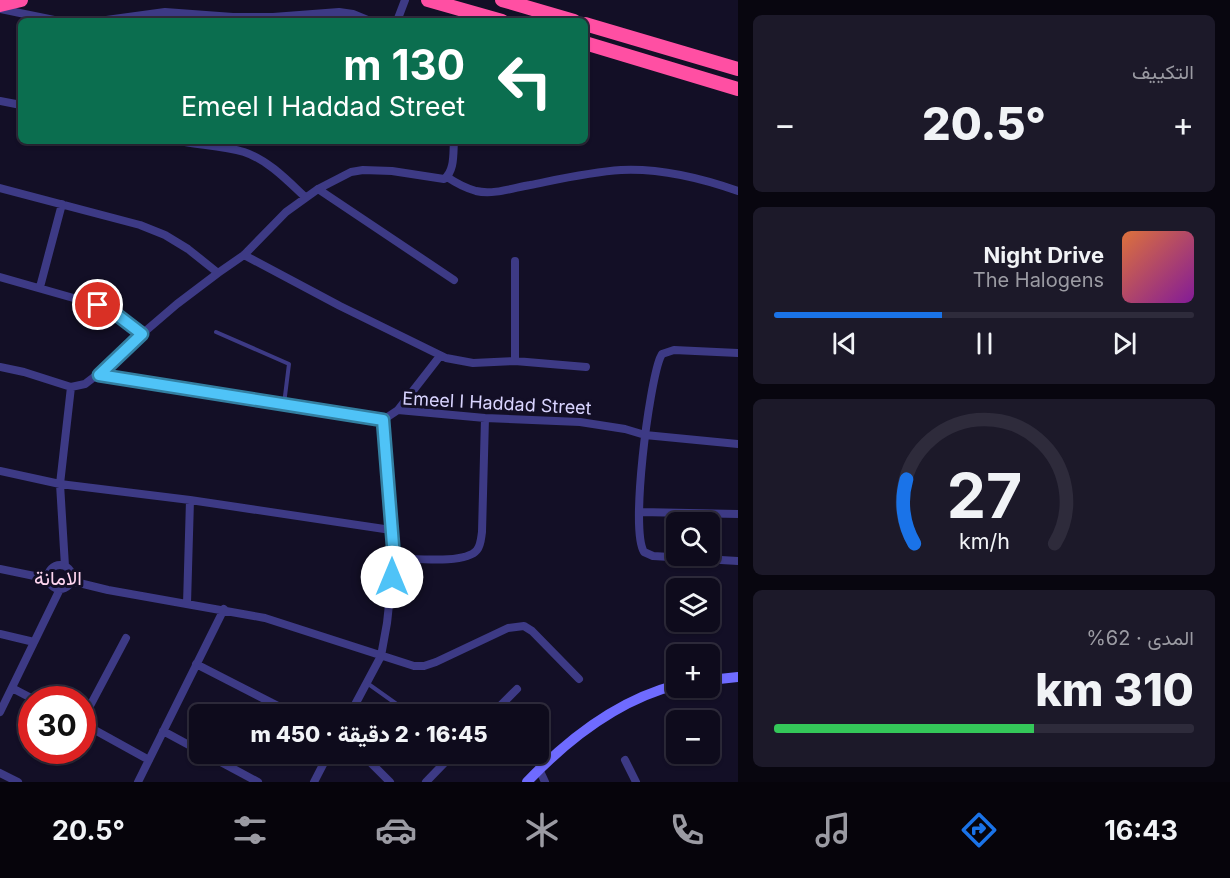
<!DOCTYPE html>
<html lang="ar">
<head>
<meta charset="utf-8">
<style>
  body { margin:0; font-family:Inter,Vazirmatn,sans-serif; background:#1c1929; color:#f1f3f6; direction:rtl; height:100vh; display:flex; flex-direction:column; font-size:22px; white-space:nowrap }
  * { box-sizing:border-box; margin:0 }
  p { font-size:20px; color:#9b9ba3 }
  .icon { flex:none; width:33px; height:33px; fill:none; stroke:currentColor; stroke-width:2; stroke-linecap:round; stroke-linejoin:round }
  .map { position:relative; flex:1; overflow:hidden; direction:ltr }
  .sheet { display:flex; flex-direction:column; gap:15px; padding:15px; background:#08060f; width:492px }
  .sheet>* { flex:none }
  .hud { position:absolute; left:18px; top:18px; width:570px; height:126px; border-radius:9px; box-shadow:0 2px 4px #0004,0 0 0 2px #2e2b3b; direction:rtl; background:#0b6e4f; color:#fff; overflow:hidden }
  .buttons { position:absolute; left:666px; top:512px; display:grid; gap:12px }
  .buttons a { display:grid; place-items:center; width:54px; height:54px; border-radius:9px; background:#0e0b1c; box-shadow:0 2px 4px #0004,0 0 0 2px #2e2b3b; font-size:30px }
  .speed { position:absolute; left:18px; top:686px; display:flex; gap:12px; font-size:30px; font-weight:700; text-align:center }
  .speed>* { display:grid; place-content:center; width:78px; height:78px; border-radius:50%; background:#0e0b1c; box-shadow:0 2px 4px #0004,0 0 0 2px #2e2b3b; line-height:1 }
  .speed .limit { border:9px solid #d22; background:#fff; color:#111 }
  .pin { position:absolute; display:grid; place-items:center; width:51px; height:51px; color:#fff; margin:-26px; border:3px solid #fff; border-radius:50%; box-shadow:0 2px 6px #0007 }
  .me { position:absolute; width:66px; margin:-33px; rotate:0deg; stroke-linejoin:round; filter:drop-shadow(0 0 4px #0008) }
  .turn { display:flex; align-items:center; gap:21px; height:126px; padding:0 24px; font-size:27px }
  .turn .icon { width:78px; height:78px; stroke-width:2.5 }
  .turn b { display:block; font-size:42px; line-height:51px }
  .big { font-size:45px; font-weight:800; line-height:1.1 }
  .sheet .widget { flex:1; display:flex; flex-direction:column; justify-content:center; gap:9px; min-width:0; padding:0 21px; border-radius:9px; background:#1c1929 }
  .sheet .dial { align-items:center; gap:0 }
  .dial svg { height:156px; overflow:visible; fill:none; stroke:#2e2b3b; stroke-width:7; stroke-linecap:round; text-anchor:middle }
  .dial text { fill:#f1f3f6; stroke:none }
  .song { display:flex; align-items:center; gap:18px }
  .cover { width:72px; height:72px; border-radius:9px; background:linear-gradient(135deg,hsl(20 70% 55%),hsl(290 70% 35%)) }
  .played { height:6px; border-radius:3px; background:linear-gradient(90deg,#1a73e8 40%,#2e2b3b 40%) }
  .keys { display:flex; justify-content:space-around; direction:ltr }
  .heat { display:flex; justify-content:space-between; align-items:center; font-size:33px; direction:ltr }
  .charge { height:9px; border-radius:4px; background:linear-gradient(90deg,#34c759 62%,#2e2b3b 0) }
  .trip { position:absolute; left:189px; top:704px; width:360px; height:60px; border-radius:9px; background:#0e0b1c; box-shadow:0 2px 4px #0004,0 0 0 2px #2e2b3b; font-weight:800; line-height:60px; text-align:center; direction:rtl }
  .menu { display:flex; height:96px; justify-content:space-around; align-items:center; background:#06040b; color:#9b9ba3 }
  .menu .icon { width:42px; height:42px }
  .menu .current { color:#1a73e8 }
  .menu b { font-size:27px; color:#f1f3f6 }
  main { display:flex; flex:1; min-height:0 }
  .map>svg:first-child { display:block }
</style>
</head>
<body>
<main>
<section class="sheet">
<div class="widget"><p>التكييف</p>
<div class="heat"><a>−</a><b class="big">20.5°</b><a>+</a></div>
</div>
<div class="widget">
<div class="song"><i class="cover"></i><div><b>Night Drive</b><p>The Halogens</p></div></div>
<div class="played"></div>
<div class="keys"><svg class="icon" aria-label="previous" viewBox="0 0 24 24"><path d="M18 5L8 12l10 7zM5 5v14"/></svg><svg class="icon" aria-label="pause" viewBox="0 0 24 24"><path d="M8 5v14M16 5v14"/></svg><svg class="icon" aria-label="next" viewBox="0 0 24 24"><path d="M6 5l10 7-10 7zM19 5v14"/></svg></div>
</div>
<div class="widget dial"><svg viewBox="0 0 100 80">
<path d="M14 69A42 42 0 1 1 86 69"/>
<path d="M14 69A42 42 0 0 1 10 36" stroke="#1a73e8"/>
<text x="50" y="56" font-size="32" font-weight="700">27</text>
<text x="50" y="72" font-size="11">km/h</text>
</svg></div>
<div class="widget"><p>المدى · 62%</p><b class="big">310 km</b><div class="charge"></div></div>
</section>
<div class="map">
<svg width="738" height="782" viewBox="0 0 738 782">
  <rect width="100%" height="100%" fill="#130f26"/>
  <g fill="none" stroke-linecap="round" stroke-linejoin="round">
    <path stroke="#3d3a85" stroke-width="4" d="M216,332l73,32 -5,40
      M367,683l31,22 10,2"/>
    <path stroke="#3d3a85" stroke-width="8" d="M0,9l59,12
      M99,21l66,-9 68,5h40l66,-5 14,2 17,7
      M397,21l8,-21
      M0,101l21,4
      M179,141c21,4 45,5 65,11 24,8 43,28 61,45
      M447,177c9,6 18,11 29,14 17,4 37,-3 54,-6 30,-6 60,-13 91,-15 40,-2 80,8 117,21
      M0,188l140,37 25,10 23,14 30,24
      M318,189l136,91
      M244,255l96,51 106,52 27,5 42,-2 71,6
      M0,277l98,28 14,6 30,23
      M40,287l22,-83
      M738,353l-64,-3 -12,4 -2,4c-11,28 -30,171 -16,194l9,4 85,5
      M515,361v-100
      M0,367l24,5 47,15 14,-3 30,-23 27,-27 35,-30 41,-31 26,-18 42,-43 32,-23 33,-17 12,-2 29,1 52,8c11,-8 9,-26 10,-38
      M99,375l284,45 15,-10 87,8 95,4 45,7 20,6 93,9
      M398,410l42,-54
      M0,471l60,13 130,16 201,30
      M640,512l98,2
      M394,558c18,0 71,7 83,-8 4,-5 4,-12 5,-18l3,-114
      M48 577a12 12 0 1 1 24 0a12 12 0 1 1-24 0Z
      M65,566l-5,-82 11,-97
      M0,569l49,10
      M71,581l37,9 157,28 149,48h10l12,-4 72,-34 16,-2 8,5 47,48
      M187,604l3,-104
      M0,634l34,8
      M196,664l90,46
      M12,688l21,11
      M0,712l60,-123
      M350,714l31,-58 6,-33 7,-65 -11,-138
      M492,714l25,-25
      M82,721l44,-83
      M82,723l67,37
      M163,731l37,20
      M204,753l54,29
      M361,753l29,29
      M625,760l11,22
      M539,769l6,13
      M0,773l18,9
      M138,782l86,-173
      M314,782l15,-29
      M426,782l28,-29"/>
    <path stroke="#6f6bff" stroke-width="10" d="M710,680l28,-3
      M527,782c41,-43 91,-82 149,-97"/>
    <path stroke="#ff4fa3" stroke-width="14" d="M428,0l74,21
      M502,0l72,21
      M0,5l21,-5
      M585,24l153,45
      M585,43l153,46"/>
  </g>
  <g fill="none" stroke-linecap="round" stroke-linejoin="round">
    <g stroke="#337fa1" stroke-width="15">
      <path id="route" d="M98,305l14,6 30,23 -43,41 284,45 11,138 -2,19"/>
    </g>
    <use href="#route" stroke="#4fc3f7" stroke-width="10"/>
  </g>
  <g text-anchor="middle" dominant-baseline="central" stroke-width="6" stroke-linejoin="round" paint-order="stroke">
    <g font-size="18" fill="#d9d4ff" stroke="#130f26">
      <text transform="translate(497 403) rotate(3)">Emeel I Haddad Street</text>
    </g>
    <g font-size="20" fill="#ffd6f0" stroke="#130f26">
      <text x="58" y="578">الامانة</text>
    </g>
  </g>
</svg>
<div class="buttons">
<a><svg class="icon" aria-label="search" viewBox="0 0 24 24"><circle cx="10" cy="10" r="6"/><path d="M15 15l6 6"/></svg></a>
<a><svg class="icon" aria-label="layers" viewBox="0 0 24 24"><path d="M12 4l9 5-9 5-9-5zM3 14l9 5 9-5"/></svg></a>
<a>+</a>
<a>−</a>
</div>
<div class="speed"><div class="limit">30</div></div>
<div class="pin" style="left:98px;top:305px;background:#d93025"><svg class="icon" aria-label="arrive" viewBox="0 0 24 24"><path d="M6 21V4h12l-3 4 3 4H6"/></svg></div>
<svg class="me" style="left:392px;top:577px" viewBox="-20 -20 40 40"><circle r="19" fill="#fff"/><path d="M0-13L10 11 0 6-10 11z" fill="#4fc3f7"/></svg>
<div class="trip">16:45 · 2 دقيقة · 450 m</div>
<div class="hud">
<div class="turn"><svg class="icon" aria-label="left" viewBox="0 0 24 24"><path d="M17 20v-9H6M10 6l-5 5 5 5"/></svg><div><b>130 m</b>Emeel I Haddad Street</div></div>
</div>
</div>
</main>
<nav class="menu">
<b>16:43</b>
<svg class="icon current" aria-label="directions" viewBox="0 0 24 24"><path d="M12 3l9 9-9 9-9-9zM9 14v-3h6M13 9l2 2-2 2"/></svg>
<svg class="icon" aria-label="music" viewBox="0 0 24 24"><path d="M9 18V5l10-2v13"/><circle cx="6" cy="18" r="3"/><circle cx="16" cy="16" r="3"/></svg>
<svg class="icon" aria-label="phone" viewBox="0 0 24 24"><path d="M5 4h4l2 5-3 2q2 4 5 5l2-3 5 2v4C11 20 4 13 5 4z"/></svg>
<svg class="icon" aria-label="climate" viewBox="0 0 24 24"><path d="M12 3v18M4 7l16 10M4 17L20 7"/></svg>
<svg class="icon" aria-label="car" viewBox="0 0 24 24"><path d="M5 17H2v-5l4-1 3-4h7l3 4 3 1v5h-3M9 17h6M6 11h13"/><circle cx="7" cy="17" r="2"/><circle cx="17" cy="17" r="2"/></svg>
<svg class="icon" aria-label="filters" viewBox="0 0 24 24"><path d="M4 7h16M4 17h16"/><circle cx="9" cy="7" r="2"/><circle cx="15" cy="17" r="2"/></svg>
<b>20.5°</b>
</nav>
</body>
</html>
